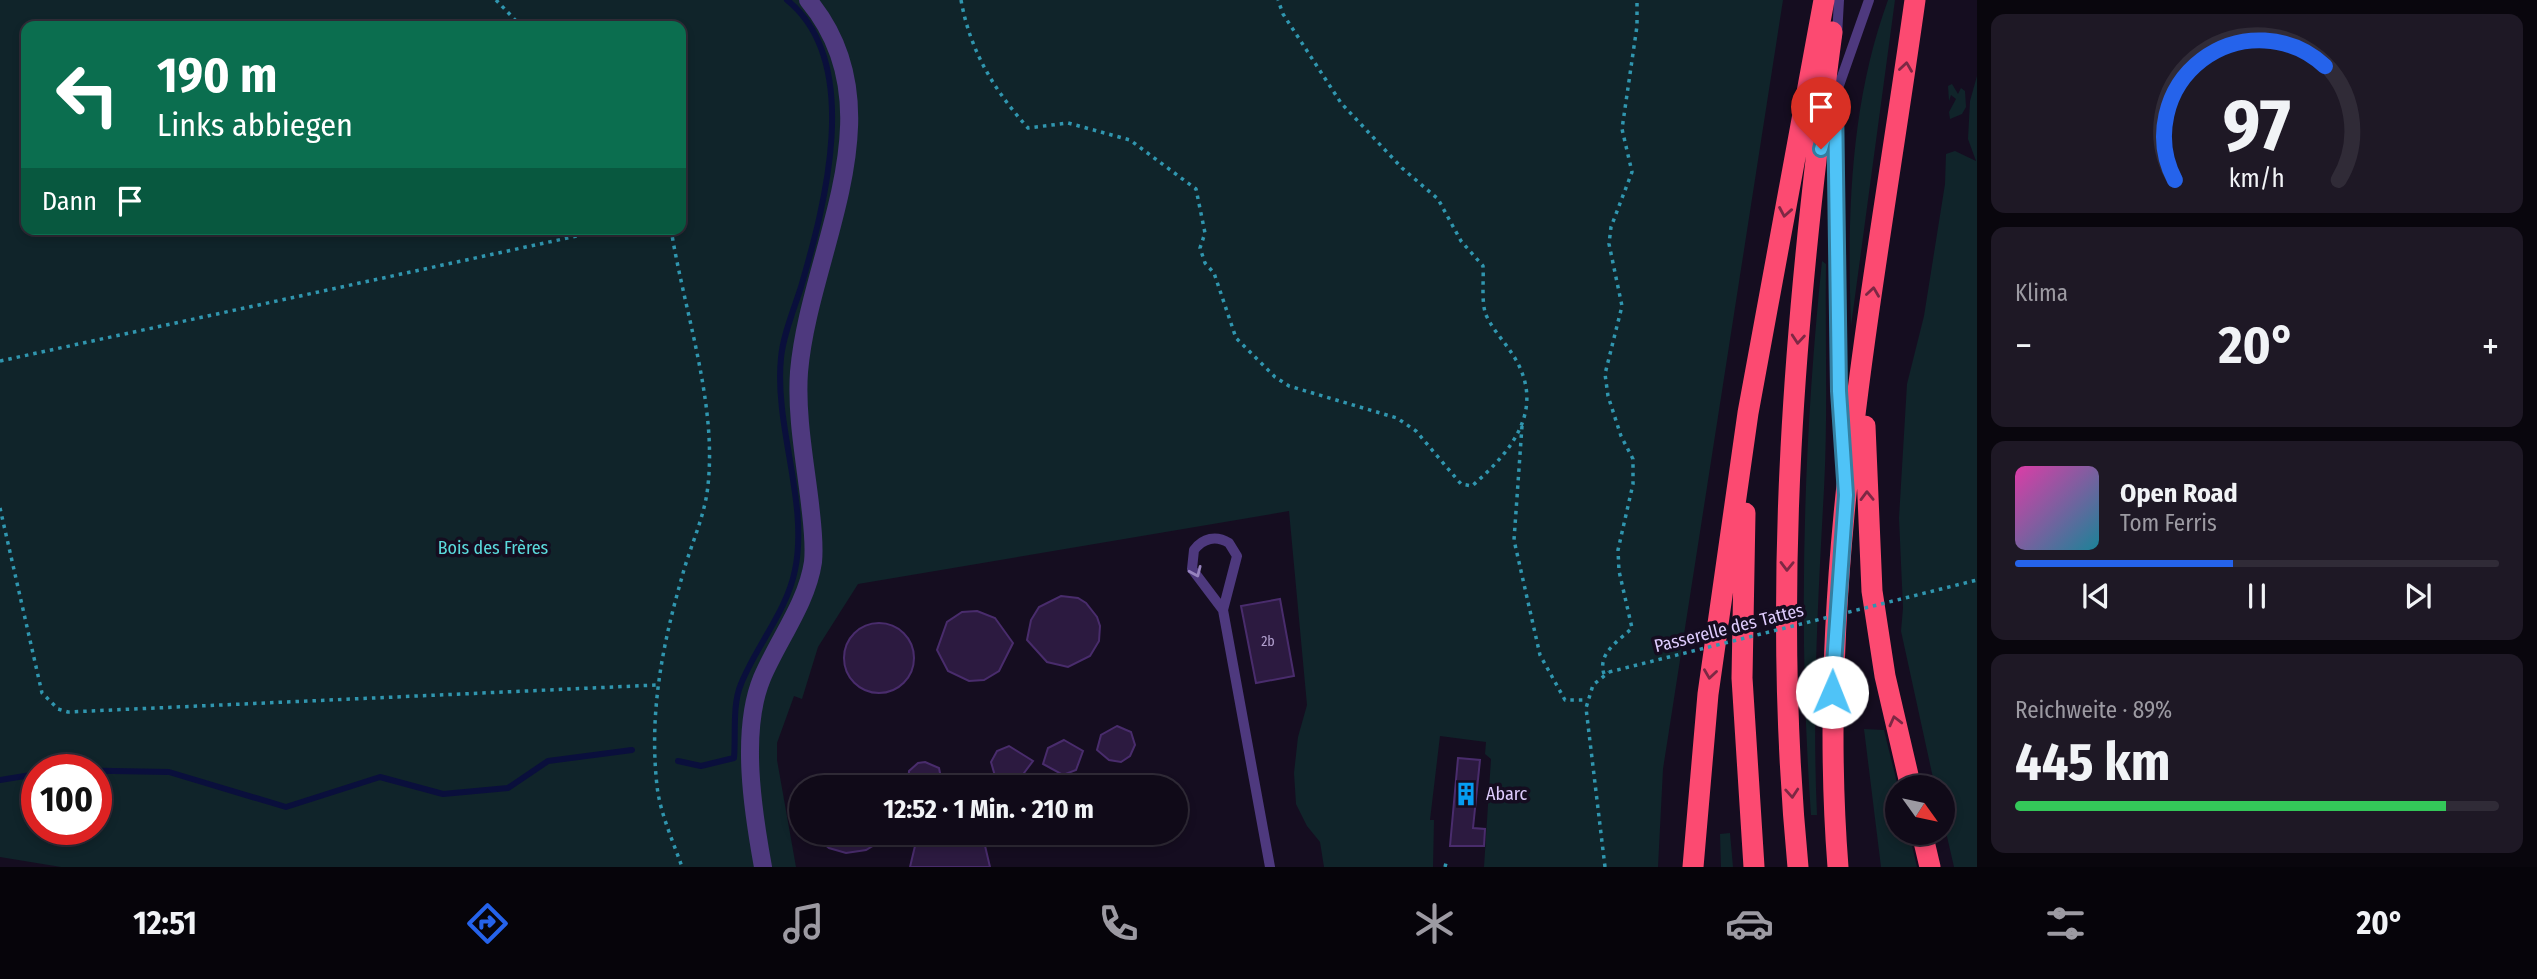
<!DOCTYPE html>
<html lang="de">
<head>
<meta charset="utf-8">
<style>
  body { margin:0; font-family:"Fira Sans Condensed",sans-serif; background:#1e1825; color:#f1f3f6; height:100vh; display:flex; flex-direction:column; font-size:26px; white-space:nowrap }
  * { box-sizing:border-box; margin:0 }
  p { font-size:23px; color:#9c9aa2 }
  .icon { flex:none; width:38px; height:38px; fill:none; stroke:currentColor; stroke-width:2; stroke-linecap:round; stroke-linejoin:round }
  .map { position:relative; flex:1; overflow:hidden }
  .panel { display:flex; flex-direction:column; gap:14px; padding:14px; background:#09060d; width:560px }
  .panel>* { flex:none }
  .top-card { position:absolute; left:21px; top:21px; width:665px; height:214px; border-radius:14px; box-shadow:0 4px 10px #0003,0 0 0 2px #302b37; background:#0b6e4f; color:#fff; overflow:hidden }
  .needle { width:46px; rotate:123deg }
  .controls { position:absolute; left:1885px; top:775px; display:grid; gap:14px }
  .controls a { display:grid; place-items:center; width:70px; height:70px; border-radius:50%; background:#100a18; box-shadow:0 4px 10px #0003,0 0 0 2px #302b37; font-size:35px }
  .speed { position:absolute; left:21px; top:754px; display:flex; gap:14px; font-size:35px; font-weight:700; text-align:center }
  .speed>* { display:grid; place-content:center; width:91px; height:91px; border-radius:50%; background:#100a18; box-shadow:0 4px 10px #0003,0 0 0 2px #302b37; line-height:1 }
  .speed .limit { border:10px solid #d22; background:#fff; color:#111 }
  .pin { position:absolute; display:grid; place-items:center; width:60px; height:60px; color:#fff; margin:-72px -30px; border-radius:50% 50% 50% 0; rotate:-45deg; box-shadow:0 0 7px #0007 }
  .pin .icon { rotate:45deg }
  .me { position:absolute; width:77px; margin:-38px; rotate:1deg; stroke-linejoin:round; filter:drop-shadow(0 0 5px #0008) }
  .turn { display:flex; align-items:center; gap:24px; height:147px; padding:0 21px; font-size:32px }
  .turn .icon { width:91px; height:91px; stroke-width:2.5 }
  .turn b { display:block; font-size:49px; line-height:60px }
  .then { display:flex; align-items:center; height:66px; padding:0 21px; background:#0003; gap:14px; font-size:26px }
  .big { font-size:52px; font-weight:700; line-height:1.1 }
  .panel .tile { flex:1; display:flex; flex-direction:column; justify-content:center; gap:10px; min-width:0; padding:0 24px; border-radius:14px; background:#1e1825 }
  .panel .dial { align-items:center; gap:0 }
  .dial svg { height:182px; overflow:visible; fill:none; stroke:#302b37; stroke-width:7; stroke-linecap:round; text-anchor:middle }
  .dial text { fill:#f1f3f6; stroke:none }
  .song { display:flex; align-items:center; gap:21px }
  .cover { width:84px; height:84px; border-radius:10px; background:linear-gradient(135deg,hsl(320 70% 55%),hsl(190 70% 35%)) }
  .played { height:7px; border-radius:4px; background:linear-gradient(90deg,#2563eb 45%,#302b37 45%) }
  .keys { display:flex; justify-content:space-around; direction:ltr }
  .heat { display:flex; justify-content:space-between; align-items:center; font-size:38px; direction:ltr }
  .charge { height:10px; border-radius:5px; background:linear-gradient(90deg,#34c759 89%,#302b37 0) }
  .trip { position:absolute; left:789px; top:775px; width:399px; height:70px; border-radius:35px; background:#100a18; box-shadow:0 4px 10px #0003,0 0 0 2px #302b37; font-weight:700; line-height:70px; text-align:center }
  .tab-bar { display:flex; height:112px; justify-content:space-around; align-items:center; background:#06040a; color:#9c9aa2 }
  .tab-bar .icon { width:49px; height:49px }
  .tab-bar .active { color:#2563eb }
  .tab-bar b { font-size:32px; color:#f1f3f6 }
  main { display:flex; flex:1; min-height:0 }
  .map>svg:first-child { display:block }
</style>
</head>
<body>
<main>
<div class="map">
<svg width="1977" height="867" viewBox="0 0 1977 867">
  <rect width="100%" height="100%" fill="#150d20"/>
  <path fill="#10242a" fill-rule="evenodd" d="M0,0h1783l-120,769 -5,98h-174l7,-108 -6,-5 1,-12 -46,-6 -10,84h4l-1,47h-109l-4,-25 -13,-16 -11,-22 -2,-31 4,-36 9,-32 -18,-194 -431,73 -40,63 -16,52 -8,-3 -17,47v17l19,107h-735l-61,-10zM26,26h655v203h-655zM37,770h59v60h-59z
    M1888,0h7l-44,326c-4,-109 -1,-222 37,-326z
    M1977,76v791h-23l-11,-48 -1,-31 -7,-1 -34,-156 2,-23 -4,-90 8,-134 17,-68 21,-132 1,-30 9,-3 21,10 -8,-22 2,-38z
    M1952,84l6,10 3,-6 4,3 1,16 -4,7 -12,5 -1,-7 7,-13 -5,-4 -2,6 -1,-15z
    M1822,261l4,3c-1,75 2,151 -2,225 -6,109 -12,217 -7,326h-6c-13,-185 -8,-370 11,-554z
    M1864,729l20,1 14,57 -1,46h12l8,34h-36z
    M1730,833l3,34h-12l-1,-33z"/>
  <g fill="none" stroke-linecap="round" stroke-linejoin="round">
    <path stroke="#0a0f3c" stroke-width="6" d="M678,761l23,5 33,-8c2,-22 -2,-53 7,-74 15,-38 46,-73 54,-114 14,-67 -21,-144 -14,-212 2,-23 13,-49 20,-71 23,-79 63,-225 -14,-287
      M58,770l111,2 117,35 94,-30 63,17 65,-6 40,-27 84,-11
      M0,780l37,-6"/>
  </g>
  <path fill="#2c1a40" stroke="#492c6c" stroke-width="2" d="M1061,596l17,2 8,5 11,14 3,9 -1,15 -9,15 -22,11 -21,-5 -20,-22 4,-20 8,-13z
    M1280,599l14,77 -38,7 -15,-77z
    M977,611l18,7 18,25 -14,28 -15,9 -15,1 -21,-10 -11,-21 10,-28 15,-10z
    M844 658a35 35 0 1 1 70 0a35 35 0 1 1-70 0Z
    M1117,726l14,6 4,13 -5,11 -9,6 -12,-2 -12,-10 4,-15z
    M1064,740l19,11 -7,19 -13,5 -20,-11 5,-16z
    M1009,746l24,15 -12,16 -12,5 -14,-6 -4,-14 6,-11z
    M1458,758l22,2 -7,68 12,1 -1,17h-34z
    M925,762l14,6 4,20h-35l1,-17 9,-8z
    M811,833h83l-28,17 -20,3 -17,-5z
    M925,833h57l8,34h-80l5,-21z"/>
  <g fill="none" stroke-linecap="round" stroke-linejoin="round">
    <path stroke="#3096af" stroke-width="3.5" stroke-dasharray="3.5 5" stroke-linecap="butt" d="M496,0l25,26
      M961,0c9,51 33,90 67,128l40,-5 62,17 66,49 9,44 -5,15 5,15 9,10 22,65 39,39 14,9 108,32 19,13 45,53 11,2c39,-34 73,-75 44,-126 -9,-16 -22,-28 -30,-45 -5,-13 -2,-35 -3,-49l-22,-25 -23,-42 -36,-31 -61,-65 -58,-89 -5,-14
      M671,229c13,82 46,173 37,256 -3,32 -18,61 -26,92 -20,69 -33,137 -25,209 3,27 16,55 25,81
      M0,361l609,-132
      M1522,426l-8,114 26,115 25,45h22
      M0,508l42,185 16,16 10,3 589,-27
      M1604,674c-7,-21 15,-33 28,-46l-13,-57 -1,-21 15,-66v-25l-12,-23 -13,-40 -3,-22 17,-68 -13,-62 2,-17 21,-55 -10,-43 15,-103v-26
      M1445,867l1,-4
      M1605,867l-19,-159 7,-23 16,-13"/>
    <path stroke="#4e397e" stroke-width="10" d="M1837,36l2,-36
      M1835,80l8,368
      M1837,91l32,-91
      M1223,610l-31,-41 2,-19c9,-12 22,-15 35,-7l8,13 -14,54 47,257"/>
    <path stroke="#4e397e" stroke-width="18" d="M763,867c-10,-55 -23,-136 -1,-189 16,-38 45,-75 51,-116 2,-19 -1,-39 -3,-58 -5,-43 -14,-89 -11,-132 10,-121 102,-261 9,-372"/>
    <path stroke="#fc4a71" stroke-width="21" d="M1865,426l7,165 13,85 26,112
      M1745,513l-3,165 12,189
      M1922,833l8,34
      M1693,867l15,-173 40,-281 76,-413
      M1798,867c-27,-279 -3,-558 34,-835
      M1838,867c-23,-291 37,-580 77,-867"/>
    <path stroke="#3096af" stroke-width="3.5" stroke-dasharray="3.5 5" stroke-linecap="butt" d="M1609,672l368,-92"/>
  </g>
  <defs><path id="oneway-chevron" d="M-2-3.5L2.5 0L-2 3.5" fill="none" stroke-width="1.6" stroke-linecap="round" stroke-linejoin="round" transform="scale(1.75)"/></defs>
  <g stroke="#7d2844">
    <use href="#oneway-chevron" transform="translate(1906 67) rotate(-82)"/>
    <use href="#oneway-chevron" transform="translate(1785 212) rotate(100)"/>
    <use href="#oneway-chevron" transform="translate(1873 292) rotate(-82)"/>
    <use href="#oneway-chevron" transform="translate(1798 339) rotate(95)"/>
    <use href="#oneway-chevron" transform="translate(1867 496) rotate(-91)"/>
    <use href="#oneway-chevron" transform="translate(1787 566) rotate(91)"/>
    <use href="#oneway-chevron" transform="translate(1710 674) rotate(98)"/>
    <use href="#oneway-chevron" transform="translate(1895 721) rotate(-104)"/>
    <use href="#oneway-chevron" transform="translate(1792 793) rotate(86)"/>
  </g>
  <use stroke="#9683be" href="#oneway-chevron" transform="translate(1196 572) rotate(66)"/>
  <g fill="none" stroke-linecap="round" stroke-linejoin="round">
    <g stroke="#337fa1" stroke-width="18">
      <path id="route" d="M1821,149l14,-50 4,292 7,104 -14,197"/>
    </g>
    <use href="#route" stroke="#4fc3f7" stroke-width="12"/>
  </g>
  <defs>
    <g id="building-bare" transform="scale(1.89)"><path d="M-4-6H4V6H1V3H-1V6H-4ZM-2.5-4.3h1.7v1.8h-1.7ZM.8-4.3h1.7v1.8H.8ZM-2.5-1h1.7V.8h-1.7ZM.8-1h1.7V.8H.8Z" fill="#059df2" stroke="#150d20" stroke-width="2.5" paint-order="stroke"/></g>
  </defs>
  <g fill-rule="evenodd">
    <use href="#building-bare" x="1466" y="794"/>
  </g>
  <g text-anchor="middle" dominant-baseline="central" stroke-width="7" stroke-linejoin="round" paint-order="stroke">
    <g font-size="14" fill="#b2a0ce">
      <text x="1268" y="641">2b</text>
    </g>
    <g font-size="18" fill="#5bdbdc" stroke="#150d20">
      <text x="493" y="548">Bois des Frères</text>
    </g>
    <g font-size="18" fill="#dfcdfe" stroke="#150d20">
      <text transform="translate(1729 628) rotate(-14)">Passerelle des Tattes</text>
    </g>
    <g font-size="18" fill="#dfcdfe" stroke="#150d20" text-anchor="start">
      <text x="1486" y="794">Abarc</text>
    </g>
  </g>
</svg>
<div class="controls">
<a><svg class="needle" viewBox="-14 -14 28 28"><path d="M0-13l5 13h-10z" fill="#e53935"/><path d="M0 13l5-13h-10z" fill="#9c9aa2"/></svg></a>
</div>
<div class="speed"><div class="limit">100</div></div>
<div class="pin" style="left:1821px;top:149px;background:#d93025"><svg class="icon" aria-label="arrive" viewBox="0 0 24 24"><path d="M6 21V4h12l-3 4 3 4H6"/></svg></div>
<svg class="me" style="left:1832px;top:692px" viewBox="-20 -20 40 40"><circle r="19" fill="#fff"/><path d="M0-13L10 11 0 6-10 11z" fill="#4fc3f7"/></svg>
<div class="trip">12:52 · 1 Min. · 210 m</div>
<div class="top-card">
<div class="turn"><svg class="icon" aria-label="left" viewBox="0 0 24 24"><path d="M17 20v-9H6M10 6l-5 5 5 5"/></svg><div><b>190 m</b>Links abbiegen</div></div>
<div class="then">Dann<svg class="icon" aria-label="arrive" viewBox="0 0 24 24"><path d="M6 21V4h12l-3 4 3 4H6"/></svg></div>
</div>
</div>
<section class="panel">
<div class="tile dial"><svg viewBox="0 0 100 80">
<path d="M14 69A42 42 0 1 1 86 69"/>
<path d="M14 69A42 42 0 0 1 80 19" stroke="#2563eb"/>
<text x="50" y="56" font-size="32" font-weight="700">97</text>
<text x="50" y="72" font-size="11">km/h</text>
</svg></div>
<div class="tile"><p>Klima</p>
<div class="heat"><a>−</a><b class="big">20°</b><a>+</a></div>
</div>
<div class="tile">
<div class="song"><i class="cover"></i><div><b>Open Road</b><p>Tom Ferris</p></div></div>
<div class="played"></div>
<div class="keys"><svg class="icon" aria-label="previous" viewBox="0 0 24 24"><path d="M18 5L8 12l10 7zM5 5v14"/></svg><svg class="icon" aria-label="pause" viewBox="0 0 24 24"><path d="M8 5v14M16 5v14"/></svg><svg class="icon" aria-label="next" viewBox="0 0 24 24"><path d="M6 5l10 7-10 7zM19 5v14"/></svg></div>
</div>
<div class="tile"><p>Reichweite · 89%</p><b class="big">445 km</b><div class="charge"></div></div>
</section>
</main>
<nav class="tab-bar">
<b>12:51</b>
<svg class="icon active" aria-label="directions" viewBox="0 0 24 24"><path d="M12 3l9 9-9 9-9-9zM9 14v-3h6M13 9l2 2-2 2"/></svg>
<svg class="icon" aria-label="music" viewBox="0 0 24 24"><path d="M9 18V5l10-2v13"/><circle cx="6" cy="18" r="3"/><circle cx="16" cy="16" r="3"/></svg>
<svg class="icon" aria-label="phone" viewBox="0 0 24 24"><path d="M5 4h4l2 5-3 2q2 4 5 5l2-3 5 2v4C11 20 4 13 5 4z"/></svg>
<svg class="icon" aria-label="climate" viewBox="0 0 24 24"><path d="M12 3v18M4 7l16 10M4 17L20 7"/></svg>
<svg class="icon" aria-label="car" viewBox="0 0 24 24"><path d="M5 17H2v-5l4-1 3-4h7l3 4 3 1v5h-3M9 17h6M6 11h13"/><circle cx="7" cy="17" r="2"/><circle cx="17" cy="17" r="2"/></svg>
<svg class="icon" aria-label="filters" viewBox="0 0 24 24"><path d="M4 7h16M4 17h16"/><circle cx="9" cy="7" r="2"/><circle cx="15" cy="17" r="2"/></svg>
<b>20°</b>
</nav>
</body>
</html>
